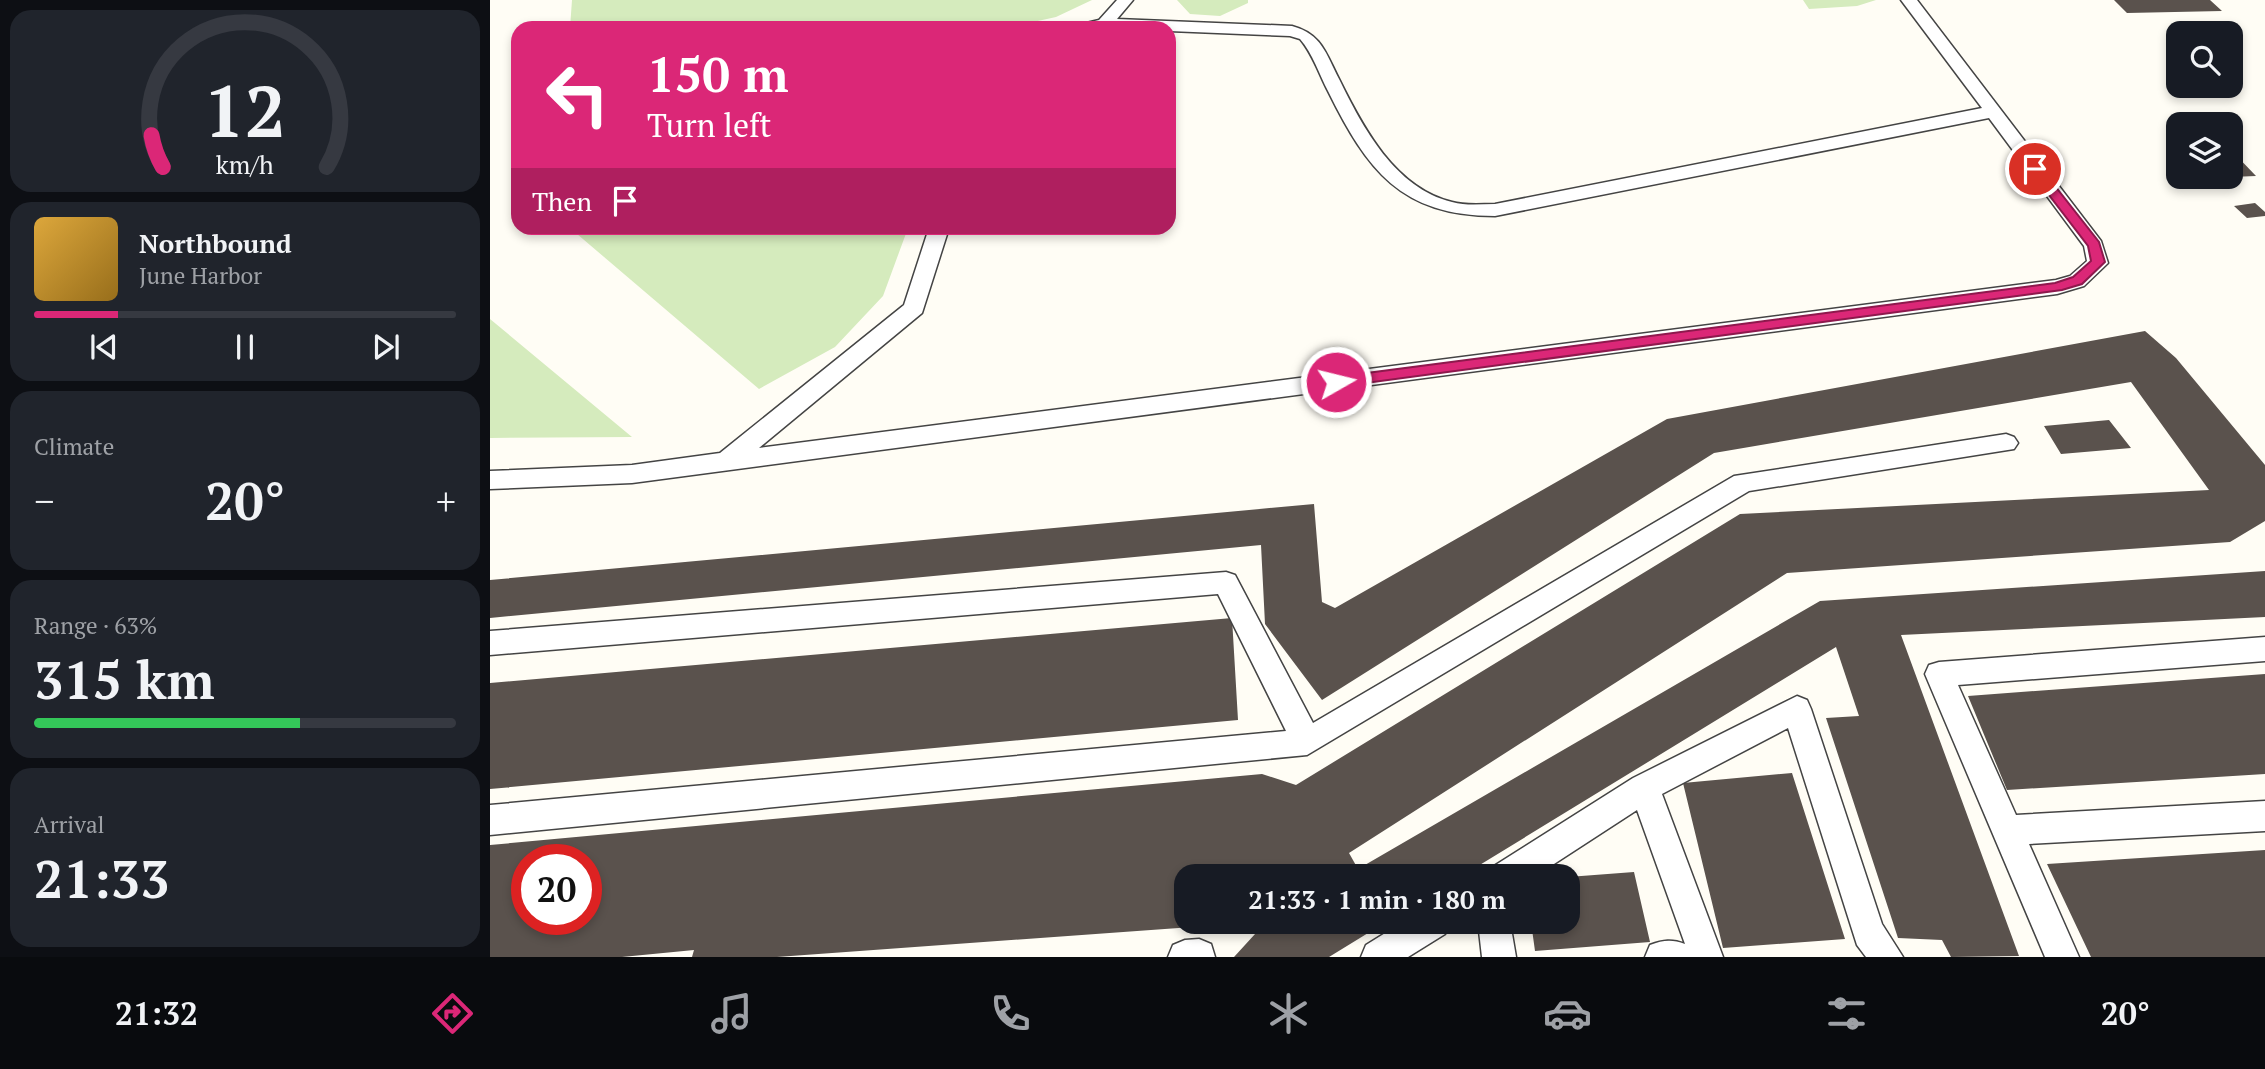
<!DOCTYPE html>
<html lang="en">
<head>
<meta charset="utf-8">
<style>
  body { margin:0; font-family:"PT Serif",serif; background:#20242c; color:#f1f3f6; height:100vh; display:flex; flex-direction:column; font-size:26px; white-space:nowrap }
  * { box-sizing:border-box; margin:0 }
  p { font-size:23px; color:#9ea1a6 }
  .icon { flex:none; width:38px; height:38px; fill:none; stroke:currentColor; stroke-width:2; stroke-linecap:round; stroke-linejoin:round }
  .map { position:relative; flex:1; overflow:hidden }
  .details { display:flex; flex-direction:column; gap:10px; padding:10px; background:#0d0f14; width:490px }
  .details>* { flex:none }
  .banner { position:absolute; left:21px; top:21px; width:665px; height:214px; border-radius:21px; box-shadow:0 4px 10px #0003; background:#db2777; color:#fff; overflow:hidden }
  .buttons { position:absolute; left:1676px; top:21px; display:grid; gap:14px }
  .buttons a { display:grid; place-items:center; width:77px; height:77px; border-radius:14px; background:#171b24; box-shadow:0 4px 10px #0003; font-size:35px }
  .speed { position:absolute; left:21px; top:844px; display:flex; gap:14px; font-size:35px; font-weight:700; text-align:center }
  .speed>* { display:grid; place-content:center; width:91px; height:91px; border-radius:50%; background:#171b24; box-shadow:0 4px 10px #0003; line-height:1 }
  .speed .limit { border:10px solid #d22; background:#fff; color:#111 }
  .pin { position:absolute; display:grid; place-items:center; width:60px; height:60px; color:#fff; margin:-30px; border:4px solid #fff; border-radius:50%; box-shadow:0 2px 7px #0007 }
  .me { position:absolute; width:77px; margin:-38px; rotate:82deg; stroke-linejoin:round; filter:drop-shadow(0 0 5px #0008) }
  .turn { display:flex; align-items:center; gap:24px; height:147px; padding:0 21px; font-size:32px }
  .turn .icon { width:91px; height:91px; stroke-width:2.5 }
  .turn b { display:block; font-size:49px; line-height:60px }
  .then { display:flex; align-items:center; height:66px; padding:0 21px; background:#0003; gap:14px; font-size:26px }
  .big { font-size:52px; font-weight:600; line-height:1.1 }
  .details .tile { flex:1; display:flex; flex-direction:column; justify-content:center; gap:10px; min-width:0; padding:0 24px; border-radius:21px; background:#20242c }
  .details .dial { align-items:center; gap:0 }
  .dial svg { height:182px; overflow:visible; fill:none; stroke:#363941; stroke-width:7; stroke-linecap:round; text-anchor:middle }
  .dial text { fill:#f1f3f6; stroke:none }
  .song { display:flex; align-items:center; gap:21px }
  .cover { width:84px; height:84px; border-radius:10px; background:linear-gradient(135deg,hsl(40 70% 55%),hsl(40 70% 35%)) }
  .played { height:7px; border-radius:4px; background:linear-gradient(90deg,#db2777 20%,#363941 20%) }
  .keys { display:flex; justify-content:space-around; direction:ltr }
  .heat { display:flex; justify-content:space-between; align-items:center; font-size:38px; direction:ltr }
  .charge { height:10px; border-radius:5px; background:linear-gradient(90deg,#34c759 63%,#363941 0) }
  .trip { position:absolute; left:684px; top:864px; width:406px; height:70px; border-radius:21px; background:#171b24; box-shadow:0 4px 10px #0003; font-weight:600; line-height:70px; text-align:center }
  .menu { display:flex; height:112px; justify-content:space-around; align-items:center; background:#090b0e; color:#9ea1a6 }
  .menu .icon { width:49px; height:49px }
  .menu .selected { color:#db2777 }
  .menu b { font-size:32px; color:#f1f3f6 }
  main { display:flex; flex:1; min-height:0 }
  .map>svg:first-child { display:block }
</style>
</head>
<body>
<main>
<section class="details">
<div class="tile dial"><svg viewBox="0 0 100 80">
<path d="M14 69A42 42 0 1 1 86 69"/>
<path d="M14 69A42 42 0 0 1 9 55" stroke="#db2777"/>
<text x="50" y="56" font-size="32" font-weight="700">12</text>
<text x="50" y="72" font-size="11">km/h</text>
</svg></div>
<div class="tile">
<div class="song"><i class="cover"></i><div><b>Northbound</b><p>June Harbor</p></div></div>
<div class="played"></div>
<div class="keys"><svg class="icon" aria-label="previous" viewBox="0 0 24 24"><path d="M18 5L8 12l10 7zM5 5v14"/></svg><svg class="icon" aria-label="pause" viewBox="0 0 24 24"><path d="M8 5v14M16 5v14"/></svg><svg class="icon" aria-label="next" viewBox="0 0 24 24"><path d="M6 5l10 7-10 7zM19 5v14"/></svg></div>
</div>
<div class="tile"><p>Climate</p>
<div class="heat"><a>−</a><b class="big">20°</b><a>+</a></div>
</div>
<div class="tile"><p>Range · 63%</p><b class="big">315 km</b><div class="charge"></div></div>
<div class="tile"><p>Arrival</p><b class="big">21:33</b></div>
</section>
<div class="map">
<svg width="1775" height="957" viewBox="0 0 1775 957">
  <rect width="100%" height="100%" fill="#fffdf5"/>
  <path fill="#d5ebbd" d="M82,0h520l-36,17 -46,10 -440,1z
    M687,0h71v3l-28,13 -30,-2z
    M1313,0h73l-19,6 -48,3z
    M80,228h338l-25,68 -48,51 -76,42z
    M0,319l142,118 -142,1z"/>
  <path fill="#5a524d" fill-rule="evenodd" d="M1624,0h96l12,11 -95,2z
    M1741,150l25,26 -25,1z
    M1765,203l10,9v4l-18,2 -13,-12z
    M1655,331l31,27 89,107v56l-35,21 -443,31 -438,280 9,16 462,-268 445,-30v46l-364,18 118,321 -68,1 -9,-17 -44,-2 -72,-220 33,-2 -23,-69 -376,230h-274v45l48,2 -457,33h-85l2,-7 -72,7h-132v-112l772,-71 34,11 444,-271 469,-24 -78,-108 -417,71 -392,247 -57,-76 -4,-79 -771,73v-38l824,-76 8,98 13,6 332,-189zM37,859h59v60h-59z
    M1619,420l22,28 -70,6 -17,-28z
    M742,618l6,102 -748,69v-106z
    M1775,674v100l-258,16 -39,-94z
    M1302,773l53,166 -122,9 -40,-165z
    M1775,850v107h-174l-44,-93z
    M1144,872l16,70 -115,9 -4,-29h37v-45z
    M776,922h120l-57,35h-95z"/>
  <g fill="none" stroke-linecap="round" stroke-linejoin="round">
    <g stroke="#444" stroke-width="3">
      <path id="service" d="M627,0h16l-16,19 175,7c30,8 34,28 47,53 24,49 56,109 113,123 14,4 29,2 43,2l487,-96 -81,-108h16l184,241 7,22 -24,23 -27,8 -1425,189 -142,6v-18l142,-6 88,-12 184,-148 25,-77h20l-27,85 -163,135 1297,-168 14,-4 17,-15 -3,-15 -95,-128 -494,98c-94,0 -128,-46 -167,-125 -9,-17 -15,-37 -28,-52l-10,-3 -121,-5v-3h-93l2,-3 21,-5z
        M1516,434l8,3 4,6 -4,6 -265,42 -442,264 -817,80v-30l796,-74 -68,-137 -728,61v-24l736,-59 9,3 78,148 421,-247z
        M1775,637v24l-307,24 58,130 249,-14v30l-236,13 50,113h-34l-120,-283 4,-9 10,-3z
        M1307,696l10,4 4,9 71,215 21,33h-37l-9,-12 -69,-217 -126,66 61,163h-78l5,-12c13,-5 22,-6 35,-1l-48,-134 -103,67h-45l5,-11 139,-88z
        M913,922h46l-4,12 -37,23h-47l5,-12z
        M988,922h32l6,35h-34z
        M709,939l12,5 4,13h-47l5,-12 12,-5z"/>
    </g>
    <use href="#service" fill="#fff" fill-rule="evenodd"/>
  </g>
  <path fill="#db2777" stroke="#8e194d" stroke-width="2" d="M1545,166l5,1 59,75 6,20 -23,22 -20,6 -726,97 -7,-5 7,-5 719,-94 18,-6 18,-16 -3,-15 -59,-77z"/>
</svg>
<div class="buttons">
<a><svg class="icon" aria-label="search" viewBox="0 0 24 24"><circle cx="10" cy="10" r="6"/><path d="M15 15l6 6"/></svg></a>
<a><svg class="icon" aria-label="layers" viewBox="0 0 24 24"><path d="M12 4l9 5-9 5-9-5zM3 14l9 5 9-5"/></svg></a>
</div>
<div class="speed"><div class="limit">20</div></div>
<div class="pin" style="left:1545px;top:169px;background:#d93025"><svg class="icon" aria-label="arrive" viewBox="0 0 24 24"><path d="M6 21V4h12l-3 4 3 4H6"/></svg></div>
<svg class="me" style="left:846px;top:382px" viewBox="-20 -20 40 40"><circle r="17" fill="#db2777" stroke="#fff" stroke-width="3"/><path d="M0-11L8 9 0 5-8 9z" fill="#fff"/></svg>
<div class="trip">21:33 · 1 min · 180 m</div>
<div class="banner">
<div class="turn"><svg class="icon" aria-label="left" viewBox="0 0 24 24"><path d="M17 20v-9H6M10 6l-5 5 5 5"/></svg><div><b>150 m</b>Turn left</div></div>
<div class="then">Then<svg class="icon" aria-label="arrive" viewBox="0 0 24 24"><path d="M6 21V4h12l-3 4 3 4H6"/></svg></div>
</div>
</div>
</main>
<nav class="menu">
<b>21:32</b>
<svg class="icon selected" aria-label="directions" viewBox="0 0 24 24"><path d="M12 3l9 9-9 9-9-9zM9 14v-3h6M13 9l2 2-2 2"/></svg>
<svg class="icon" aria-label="music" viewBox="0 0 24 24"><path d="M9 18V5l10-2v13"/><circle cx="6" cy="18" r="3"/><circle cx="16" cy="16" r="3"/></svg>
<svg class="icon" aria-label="phone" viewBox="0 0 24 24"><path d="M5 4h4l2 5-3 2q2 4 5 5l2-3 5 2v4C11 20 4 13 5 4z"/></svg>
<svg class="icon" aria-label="climate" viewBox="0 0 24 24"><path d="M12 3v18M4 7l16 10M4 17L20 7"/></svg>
<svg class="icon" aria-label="car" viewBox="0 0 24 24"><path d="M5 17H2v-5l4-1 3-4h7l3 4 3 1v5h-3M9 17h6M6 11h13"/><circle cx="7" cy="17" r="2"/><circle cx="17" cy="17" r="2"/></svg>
<svg class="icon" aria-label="filters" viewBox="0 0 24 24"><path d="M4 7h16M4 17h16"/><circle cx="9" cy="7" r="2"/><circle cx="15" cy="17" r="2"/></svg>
<b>20°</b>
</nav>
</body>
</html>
